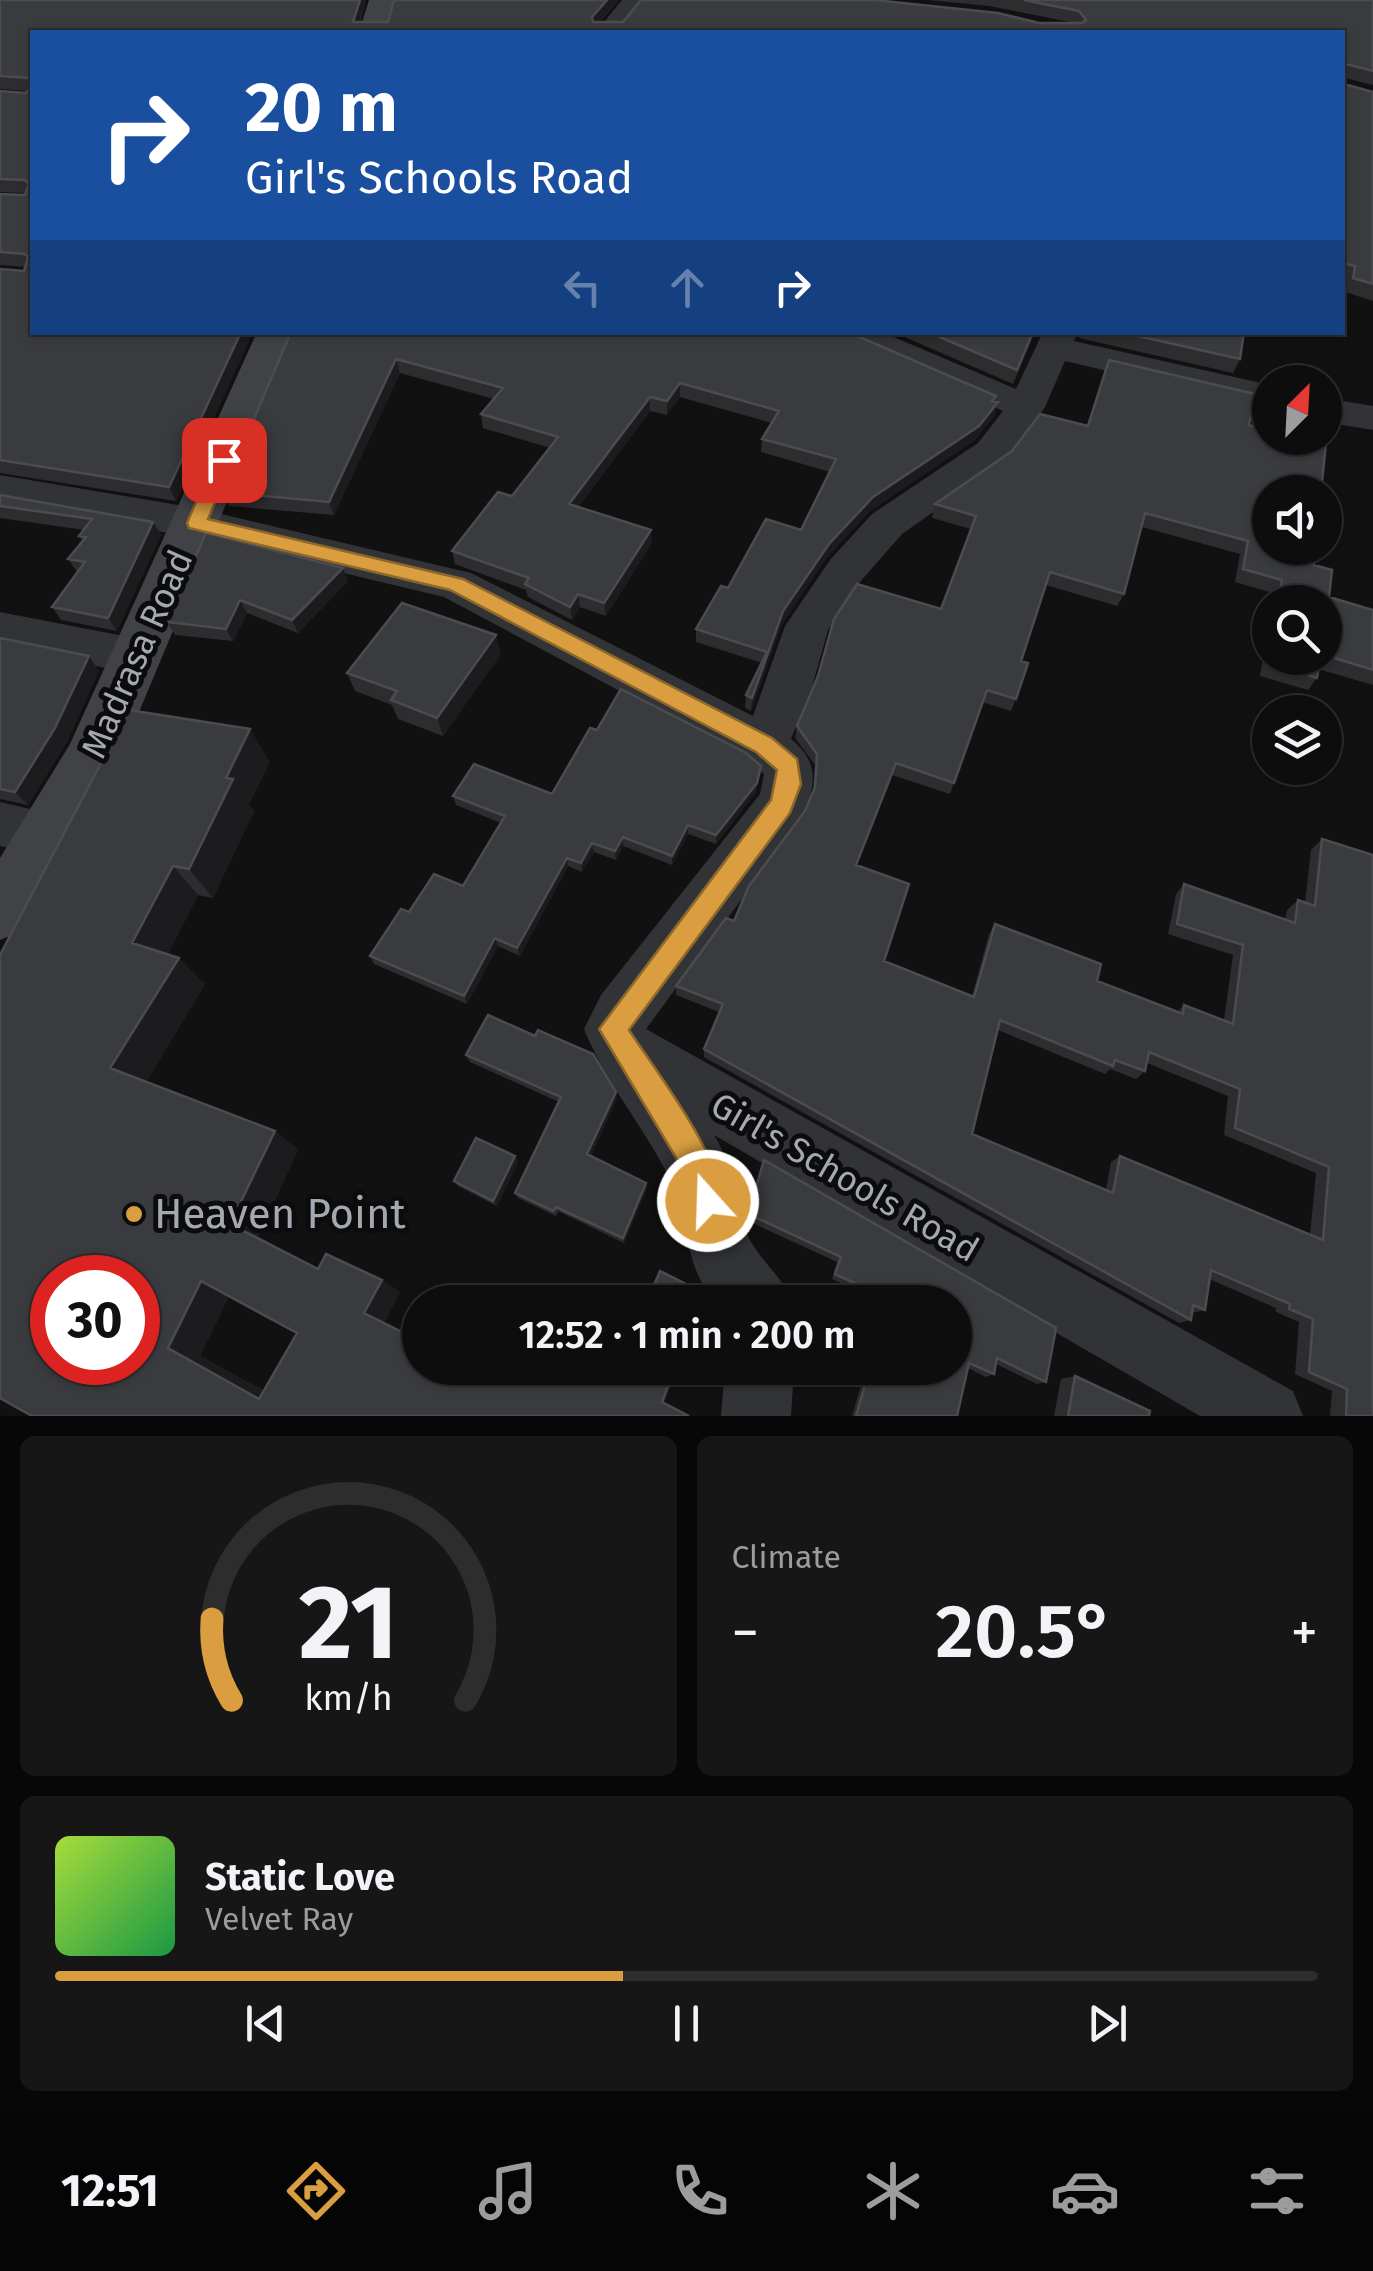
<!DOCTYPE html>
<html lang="en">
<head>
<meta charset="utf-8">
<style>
  body { margin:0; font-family:"Fira Sans",sans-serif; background:#161617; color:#f1f3f6; height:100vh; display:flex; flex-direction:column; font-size:38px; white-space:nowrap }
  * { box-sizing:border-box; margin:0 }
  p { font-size:32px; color:#9a9c9e }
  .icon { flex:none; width:55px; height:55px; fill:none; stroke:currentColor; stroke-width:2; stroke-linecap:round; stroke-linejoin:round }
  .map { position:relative; height:1416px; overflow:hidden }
  .panel { display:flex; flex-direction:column; gap:20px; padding:20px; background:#070708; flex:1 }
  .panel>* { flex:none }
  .top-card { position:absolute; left:30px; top:30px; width:1315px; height:305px; border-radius:0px; box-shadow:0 2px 8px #0004,0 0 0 2px #2d2d2e; background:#1a4fa0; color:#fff; overflow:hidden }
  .needle { width:65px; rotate:24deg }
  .fabs { position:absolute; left:1252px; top:365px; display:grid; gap:20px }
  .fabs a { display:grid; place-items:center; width:90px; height:90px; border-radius:50%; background:#0d0d0e; box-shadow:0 2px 8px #0004,0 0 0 2px #2d2d2e; font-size:50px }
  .speed { position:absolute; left:30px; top:1255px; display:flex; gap:20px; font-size:50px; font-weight:700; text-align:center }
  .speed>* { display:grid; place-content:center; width:130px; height:130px; border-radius:50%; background:#0d0d0e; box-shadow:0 2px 8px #0004,0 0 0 2px #2d2d2e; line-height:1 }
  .speed .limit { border:15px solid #d22; background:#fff; color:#111 }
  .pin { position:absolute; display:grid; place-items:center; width:85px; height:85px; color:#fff; margin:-42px; border-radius:20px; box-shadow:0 5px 15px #0006 }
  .me { position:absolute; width:110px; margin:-55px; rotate:340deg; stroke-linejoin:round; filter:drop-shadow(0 0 8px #0008) }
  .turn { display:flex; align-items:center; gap:35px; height:210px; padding:0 50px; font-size:45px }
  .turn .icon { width:130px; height:130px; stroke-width:2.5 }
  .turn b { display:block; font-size:70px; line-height:85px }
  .lanes { display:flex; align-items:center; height:95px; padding:0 50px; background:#0003; justify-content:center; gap:50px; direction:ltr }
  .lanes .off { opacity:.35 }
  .big { font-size:75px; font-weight:600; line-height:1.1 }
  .panel .card { flex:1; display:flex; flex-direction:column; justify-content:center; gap:15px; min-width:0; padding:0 35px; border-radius:15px; background:#161617 }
  .panel .dial { align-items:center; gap:0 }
  .dial svg { height:260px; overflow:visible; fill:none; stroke:#2d2d2e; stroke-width:7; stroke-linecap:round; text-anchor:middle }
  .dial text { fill:#f1f3f6; stroke:none }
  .song { display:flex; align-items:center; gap:30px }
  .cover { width:120px; height:120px; border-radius:15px; background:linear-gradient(135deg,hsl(80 70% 55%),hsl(140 70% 35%)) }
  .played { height:10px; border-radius:5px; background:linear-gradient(90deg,#da9e41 45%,#2d2d2e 45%) }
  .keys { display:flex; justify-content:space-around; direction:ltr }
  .heat { display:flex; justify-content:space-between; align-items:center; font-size:55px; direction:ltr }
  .panel .tiles { flex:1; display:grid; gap:20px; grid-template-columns:1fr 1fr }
  .card:last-child { grid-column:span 2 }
  .trip { position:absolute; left:402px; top:1285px; width:570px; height:100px; border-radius:50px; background:#0d0d0e; box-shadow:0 2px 8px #0004,0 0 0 2px #2d2d2e; font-weight:600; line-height:100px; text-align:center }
  .tab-bar { display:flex; height:160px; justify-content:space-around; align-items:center; background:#050506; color:#9a9c9e }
  .tab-bar .icon { width:70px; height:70px }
  .tab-bar .current { color:#da9e41 }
  .tab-bar b { font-size:45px; color:#f1f3f6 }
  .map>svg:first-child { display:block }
</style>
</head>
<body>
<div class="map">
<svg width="1373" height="1416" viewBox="0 0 1373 1416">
  <rect width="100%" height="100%" fill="#111112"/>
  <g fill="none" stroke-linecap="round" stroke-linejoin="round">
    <path fill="#323336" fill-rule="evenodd" d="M622,0h25l-26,32h-25z
      M834,332h48l134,57 27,-57h35l-4,9 196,44v24l-205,-48 -20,46 -39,54 -104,73 -42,48 -32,48 -16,57 -21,52c30,24 25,49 9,81l-154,209 647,362 10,25h-103l-486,-281c23,36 21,83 39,110 13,21 30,33 39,57h-77c-34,-40 -23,-81 -45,-123 -26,-52 -64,-96 -86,-150l17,-34 159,-201 4,-20 -17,-15 -303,-162 -248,-59 -196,-35v-28l196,33 275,65 282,143 32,-90 45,-66 42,-46 106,-71 25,-32 -164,-72z
      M1325,398l48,8v24l-48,-8z
      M0,612l134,26 16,5 7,13 -7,13 -16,5 -134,-28z
      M0,802l68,16 8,16 -8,16 -18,7 -50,-11z
      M725,1368h69l-3,48h-70z"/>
    <path fill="#414246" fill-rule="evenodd" d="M369,0h28l-9,32h-29z
      M257,332h41l-177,423 -50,98 -49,78 -22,9v-82l70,-114z"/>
  </g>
  <path fill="#2d2d30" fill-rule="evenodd" d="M0,0h366l-6,22h28l231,-22 -19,22 475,1 -86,-17 -61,-6h445v85l-28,-7 -1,6 29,8v209l-28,-9 2,-13 -5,-1v-246l-1310,300h221l-77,169 -176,-28v-204l24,2 1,-4 -25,-2v-71l25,1 1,-2 -26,-1v-101l26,2 2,-2 -28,-2z
    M291,332l705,64 -2,20 -19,24 -105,71 -43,46 -45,67 -31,87 -6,-3 1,-13 16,-32 -66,-21v-13l32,-41 73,-58 29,-58 -69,-20 1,-13 10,-16 -92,-26 -13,18 -17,-4 -72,96 74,36 -46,73 -26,-9 -8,13 -44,-23 -2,-7 -71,-26 -3,-13 60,-55 38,-48 -67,-20 -2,-14 13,-15 -94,-26 -66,142 -105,-9 -6,-14z
    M893,332h145l-5,5 -20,47z
    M1081,332h163l-4,27 -7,14 -154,-35z
    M1109,360l140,65 80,172 44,13v75l-55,-16 -1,9 -9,12 -48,-14 10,-63v45h55v-56h-53l1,-9 -38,-11 5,-28 -98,-27 -18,67 -7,12 -71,-21 -25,76 -5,38 -5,12 -29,-9 -32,92 -58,-19 -35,90 27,96 88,35 17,-62 6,-10 102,57 80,31 7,-7 40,15 9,-65 -65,-21 8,-40 8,-10 101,36 2,-10 11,-10 7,3 6,-53 11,-11 51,577h-43l2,-25 -37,-17 4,-52 -23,-10v-4l-67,-29 -4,31 -13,3 -1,7 -12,3 -475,-266v-8l15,-37 -43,-17v-9l58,-65 71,-110 8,-20 2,-26 -20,-27 2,-12 144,-117 30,-80 -39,-11 3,-14 152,-78zM998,1030l107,44 5,-5 26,10 9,-8 2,-8 81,33 -4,39 92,38 -6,62 -190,-79 -9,6 -5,28 -134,-56z
    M0,495l153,27 8,13 -44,96 -56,-11 -9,-13 25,-35 -9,-13 14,-19 -3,-4 5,-6 -84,-12z
    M206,533l142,48 -50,52 -51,-20 -14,28 -58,-6 -8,-13z
    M0,638l99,33 -32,71 -39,63 -28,-6z
    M501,654l-58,82 -45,-17 -6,-14 -37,-14 -8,-18z
    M597,730l164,36 -5,26 -40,52 -28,-10 -16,31 -49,-19 -7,14 -22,-8 -12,20 -14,-6 -48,90 -22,-10 -31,58 -93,-40 -4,-8 39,-44 54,-26 38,-63 -45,-18 -3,-9 99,-2z
    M270,762l-21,42 5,7 -41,87 -15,-3 -30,59 37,30 -59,98 129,49 23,19 -41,88 61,31 64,11 18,12 -16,31 36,45 245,36 -665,-6v-443zM229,1296l68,37 -33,58 -64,-35z
    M466,1055l151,43 -26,58 55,27 1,5 -23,55 -66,-32 -2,5 -38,-18 -3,-5 44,-91 -89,-40z
    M764,1160l292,168 -10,54 -9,2 -41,-20 -2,10 -8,3 -18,-9 -11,48h-105l14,-48h89v-66h-74l-49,-23 5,-17 -91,-42z
    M518,1162l-21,44 -39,-20 -4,-5z
    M1075,1376l74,40h-95l7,-37z"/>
  <path fill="#1c1c1e" d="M360,0h6l-10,32 -3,-10z
    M607,0h12l-26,30 -1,-13z
    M241,332h12l-77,169 -7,-14z
    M1033,332h5l-5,5 -20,47z
    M396,359l4,14 -66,142 -5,-13z
    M680,383v14l-13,18v-14z
    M650,397v14l-80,106 -1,-13z
    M998,402l-4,14 -19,24 -105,71 -43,46 -45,67 -31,87 1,-13 31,-87 46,-67 44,-47z
    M153,522l8,13 -44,96 -9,-13z
    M651,530l1,13 -46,73 -2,-13z
    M343,568l5,13 -50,52 -6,-13z
    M578,594l2,13 -8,13 -2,-13z
    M240,600l7,13 -14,28 -7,-12z
    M496,635l5,19 -58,82 -6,-18z
    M89,656l10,15 -32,71 -39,63 -13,-13z
    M250,729l20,33 -21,42 5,7 -41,87 -24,-29 37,-91z
    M896,763l-4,12 -39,100 3,-10z
    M761,766l-5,26 -40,52v-9z
    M688,825v9l-16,31v-9z
    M623,837v9l-7,14 -1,-9z
    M592,843l2,9 -12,20 -1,-9z
    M567,858l1,8 -48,90 -3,-8z
    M173,866l25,29 -38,75 -28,-27z
    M495,938l3,8 -31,58 -3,-8z
    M179,958l26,26 -63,106 -32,-22z
    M616,1092l1,6 -28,62 -2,-6z
    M275,1131l23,19 -42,88 -26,-14z
    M515,1156l3,6 -21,44 -4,-5z
    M646,1183l1,5 -23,55 -1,-5z
    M382,1280l18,12 -16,31 -20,-10z
    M201,1281l30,11 -31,64 86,48 -27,-5 -91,-51z
    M675,1368h3l-15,39 -1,-5z"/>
  <path fill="#3a3b3e" stroke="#4a4c50" stroke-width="2.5" fill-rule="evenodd" d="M0,0h360l-7,22h35l6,-22h213l-15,17 1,5h30l18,-22h233l124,13 41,10h43l4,-3 -7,-9 -55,-11h349v71l-27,-7 -2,20 29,8v192l-20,-6 2,-12 -13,-3v-231h-1310v300h209l-72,155 -169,-27v-191l24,2 4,-14 -3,-3 -25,-2v-58l25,1 4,-11 -4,-4 -25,-1v-88l26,2 4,-4 -1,-11 -29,-2z
    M291,332h557l148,64 -4,5 6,1 -19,24 -106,71 -44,47 -46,67 -31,87 -6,-3 21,-43 -71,-23 25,-43 7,2 38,-69 35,11 35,-71 -74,-20 17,-28 -99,-28 -13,18 -17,-4 -81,107 82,26 -47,73 -26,-9 -8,13 -45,-23 4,-6 -77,-27 46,-59 14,4 46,-59 -77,-23 22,-26 -107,-29 -67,143 -106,-10z
    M928,332h105l-16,38z
    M1120,332h124l-4,27z
    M1109,360l146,34 -6,31 21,5v8h32l24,5 -5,49h-51v56h46l-2,17 18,5 -3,27 44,13v60l-48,-15v-53h-47l4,-22 -39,-11 5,-28 -103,-28 -21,81 -74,-22 -29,89 7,2 -12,36 -29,-9 -33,93 -58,-20 -40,102 53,19 -25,77 90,36 21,-73 106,40 -4,17 86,33 1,-9 49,19 10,-79 -66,-21 7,-40 111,39 3,-23 17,6 7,-67 51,16v561h-27l1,-27 -38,-17 4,-53 -24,-10 1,-5 -79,-34 -6,40 -12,-5 -2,15 -487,-271 19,-45 -47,-18 50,-68 8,3 15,-35 56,-75 10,-24 2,-33 -20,-28 21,-50 16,-57 23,-35 84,25 35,-93 -41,-12 77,-53 28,-37 48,12zM1000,1020l113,46 2,-6 30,11 4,-19 91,37 -5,39 94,39 -6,73 -203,-84 -7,37 -141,-59z
    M0,495l153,27 -45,96 -56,-11 33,-45 -17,-3 18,-22 -7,-1 13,-17 -92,-13z
    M206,533l137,35 -51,52 -52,-20 -14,29 -59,-7z
    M402,603l94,32 -59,83 -46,-18 6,-9 -50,-18z
    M0,638l89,18 -34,72 -40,64 -15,-3z
    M1270,658h50l-3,20 -48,-14z
    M621,689l125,64 15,13 -4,17 -41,52 -28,-10 -16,31 -49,-19 -8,14 -23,-8 -11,20 -14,-5 -50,90 -22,-10 -31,58 -94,-40 31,-47 8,3 25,-38 29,12 42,-70 -52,-20 21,-32 78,30 38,-66 7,2z
    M129,710l121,19 -24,49 7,1 -44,90 -16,-3 -41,77 47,15 -69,110 165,63 -45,93 88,45 8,-15 56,26 -18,33 56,28v27h255l-13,34 27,14h-657l-32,-18v-443zM52,1278h86v84h-86zM201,1281l96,52 -38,66 -91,-51z
    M488,1015l47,21 3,-6 55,24 23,38 -29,62 59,29 -23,55 -67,-31 -3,4 -38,-18 46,-96 -95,-42z
    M476,1138l39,18 -22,45 -39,-20z
    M764,1160l292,168 -10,54 -49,-24 -3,16 -25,-11 -12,53h-101l14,-48h85v-66h-67l1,-3 -54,-25 6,-17 -93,-43z
    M660,1271l44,22 -4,9h-53z
    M1075,1376l75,35 -1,5h-81z"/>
  <path fill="#da9e41" stroke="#8e672a" stroke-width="2.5" d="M224,453l9,7 -25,59 255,60 309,159 25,21 4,25 -11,29 -161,217c23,36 106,142 90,182l-11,4 -11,-4 -10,-36 -88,-147 172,-229 6,-30 -21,-18 -306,-162 -261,-62 -2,-5 27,-63z"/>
  <circle fill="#da9e41" stroke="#0c0c0d" stroke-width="4" cx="134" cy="1214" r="10"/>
  <g text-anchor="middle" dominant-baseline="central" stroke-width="10" stroke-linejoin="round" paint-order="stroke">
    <g font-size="35" fill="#a4a9b1" stroke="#0c0c0d">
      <text transform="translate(137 654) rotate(-66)">Madrasa Road</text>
      <text transform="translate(845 1177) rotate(30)">Girl's Schools Road</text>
    </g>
    <g font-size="42" fill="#a4a9b1" stroke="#0c0c0d" text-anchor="start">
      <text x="154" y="1214">Heaven Point</text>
    </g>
  </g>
</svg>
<div class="fabs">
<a><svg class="needle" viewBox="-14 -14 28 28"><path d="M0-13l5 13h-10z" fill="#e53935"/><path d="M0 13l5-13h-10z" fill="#9a9c9e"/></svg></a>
<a><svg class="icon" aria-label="sound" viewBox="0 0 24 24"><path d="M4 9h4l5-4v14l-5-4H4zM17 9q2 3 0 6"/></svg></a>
<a><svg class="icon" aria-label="search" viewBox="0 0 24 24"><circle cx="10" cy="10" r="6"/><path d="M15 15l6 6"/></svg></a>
<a><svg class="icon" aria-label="layers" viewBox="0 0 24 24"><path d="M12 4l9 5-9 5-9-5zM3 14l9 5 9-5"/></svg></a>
</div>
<div class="speed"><div class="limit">30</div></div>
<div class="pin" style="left:224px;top:460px;background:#d93025"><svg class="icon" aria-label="arrive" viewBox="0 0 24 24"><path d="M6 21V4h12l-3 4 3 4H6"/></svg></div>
<svg class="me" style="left:708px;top:1201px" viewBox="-20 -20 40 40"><circle r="17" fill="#da9e41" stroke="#fff" stroke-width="3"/><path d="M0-11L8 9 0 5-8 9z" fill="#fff"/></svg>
<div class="trip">12:52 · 1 min · 200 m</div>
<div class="top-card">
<div class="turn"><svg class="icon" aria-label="right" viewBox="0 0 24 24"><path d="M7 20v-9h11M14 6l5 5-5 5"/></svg><div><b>20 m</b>Girl's Schools Road</div></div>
<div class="lanes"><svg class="icon off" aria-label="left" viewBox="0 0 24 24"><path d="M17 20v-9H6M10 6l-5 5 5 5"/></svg><svg class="icon off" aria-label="ahead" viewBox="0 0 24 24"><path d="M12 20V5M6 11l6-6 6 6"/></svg><svg class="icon" aria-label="right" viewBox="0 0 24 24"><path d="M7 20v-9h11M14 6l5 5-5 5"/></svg></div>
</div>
</div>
<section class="panel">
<div class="tiles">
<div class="card dial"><svg viewBox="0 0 100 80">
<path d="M14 69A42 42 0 1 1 86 69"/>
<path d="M14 69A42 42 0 0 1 8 44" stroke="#da9e41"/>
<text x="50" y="56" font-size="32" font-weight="700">21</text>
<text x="50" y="72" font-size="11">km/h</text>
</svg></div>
<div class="card"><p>Climate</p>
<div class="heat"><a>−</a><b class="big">20.5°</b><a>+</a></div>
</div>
<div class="card">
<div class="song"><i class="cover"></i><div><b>Static Love</b><p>Velvet Ray</p></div></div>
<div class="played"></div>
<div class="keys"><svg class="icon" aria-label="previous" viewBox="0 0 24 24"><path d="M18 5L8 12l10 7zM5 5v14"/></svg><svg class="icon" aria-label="pause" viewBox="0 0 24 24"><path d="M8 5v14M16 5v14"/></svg><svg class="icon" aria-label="next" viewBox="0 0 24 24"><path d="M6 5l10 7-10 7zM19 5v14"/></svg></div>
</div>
</div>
</section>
<nav class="tab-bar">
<b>12:51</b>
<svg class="icon current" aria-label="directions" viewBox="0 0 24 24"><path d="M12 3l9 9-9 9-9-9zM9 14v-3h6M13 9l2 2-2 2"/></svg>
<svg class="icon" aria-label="music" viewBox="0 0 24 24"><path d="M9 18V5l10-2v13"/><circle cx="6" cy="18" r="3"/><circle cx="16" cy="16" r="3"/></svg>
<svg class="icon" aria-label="phone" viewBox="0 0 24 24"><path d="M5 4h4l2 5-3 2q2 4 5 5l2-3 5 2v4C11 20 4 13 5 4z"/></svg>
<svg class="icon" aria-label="climate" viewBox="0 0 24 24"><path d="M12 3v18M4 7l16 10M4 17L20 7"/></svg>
<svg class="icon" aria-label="car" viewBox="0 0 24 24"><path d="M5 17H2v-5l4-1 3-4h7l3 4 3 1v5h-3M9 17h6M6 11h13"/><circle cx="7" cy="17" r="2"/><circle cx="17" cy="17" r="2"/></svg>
<svg class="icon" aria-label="filters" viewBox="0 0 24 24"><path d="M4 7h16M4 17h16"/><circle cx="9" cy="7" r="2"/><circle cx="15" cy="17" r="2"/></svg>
</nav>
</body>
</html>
